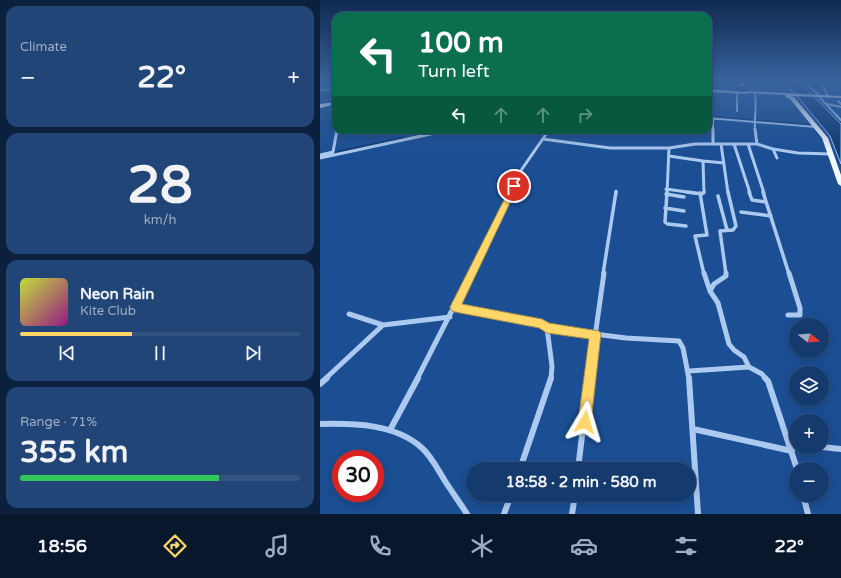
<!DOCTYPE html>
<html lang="en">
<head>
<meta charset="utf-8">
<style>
  body { margin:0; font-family:"Varela Round",sans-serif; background:#214576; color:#f1f3f6; height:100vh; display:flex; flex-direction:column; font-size:15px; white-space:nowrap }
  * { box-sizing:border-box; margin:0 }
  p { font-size:13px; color:#9dadc2 }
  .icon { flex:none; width:22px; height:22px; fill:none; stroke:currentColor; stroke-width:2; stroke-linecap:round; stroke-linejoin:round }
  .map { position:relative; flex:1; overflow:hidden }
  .details { display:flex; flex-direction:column; gap:6px; padding:6px; background:#0b203c; width:320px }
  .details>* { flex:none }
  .hud { position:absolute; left:12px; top:12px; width:380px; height:122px; border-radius:12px; box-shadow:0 2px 10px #0003,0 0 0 1px #335481; background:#0b6e4f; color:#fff; overflow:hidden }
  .needle { width:26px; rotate:107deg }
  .controls { position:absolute; left:469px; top:318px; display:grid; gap:8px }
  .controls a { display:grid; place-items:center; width:40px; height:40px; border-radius:50%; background:#143a6e; box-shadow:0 2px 10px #0003,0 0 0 1px #335481; font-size:20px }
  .speed { position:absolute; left:12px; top:450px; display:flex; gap:8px; font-size:20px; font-weight:700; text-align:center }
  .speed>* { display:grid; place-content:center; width:52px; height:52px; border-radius:50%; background:#143a6e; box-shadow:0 2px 10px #0003,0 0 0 1px #335481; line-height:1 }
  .speed .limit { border:6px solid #d22; background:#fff; color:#111 }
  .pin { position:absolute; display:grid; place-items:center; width:34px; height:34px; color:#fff; margin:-17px; border:2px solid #fff; border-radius:50%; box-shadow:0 1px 4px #0007 }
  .me { position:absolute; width:44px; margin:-22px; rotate:7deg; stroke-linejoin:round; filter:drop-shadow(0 0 3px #0008) }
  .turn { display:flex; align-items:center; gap:14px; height:84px; padding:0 20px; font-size:18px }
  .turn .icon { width:52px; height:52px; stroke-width:2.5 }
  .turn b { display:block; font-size:28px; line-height:34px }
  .lanes { display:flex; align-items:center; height:38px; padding:0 20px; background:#0003; justify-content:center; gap:20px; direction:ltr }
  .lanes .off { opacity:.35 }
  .big { font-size:30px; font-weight:700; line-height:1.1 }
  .details .widget { flex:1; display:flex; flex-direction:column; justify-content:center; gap:6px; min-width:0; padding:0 14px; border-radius:12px; background:#214576 }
  .details .dial { align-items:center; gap:0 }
  .dial b { font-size:52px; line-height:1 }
  .song { display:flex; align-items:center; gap:12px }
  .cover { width:48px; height:48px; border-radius:6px; background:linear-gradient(135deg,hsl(70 70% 55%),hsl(310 70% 35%)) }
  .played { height:4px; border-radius:2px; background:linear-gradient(90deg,#ffd66a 40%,#335481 40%) }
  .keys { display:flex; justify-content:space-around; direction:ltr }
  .heat { display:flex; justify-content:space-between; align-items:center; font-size:22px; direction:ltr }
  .charge { height:6px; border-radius:3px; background:linear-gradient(90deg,#34c759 71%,#335481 0) }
  .trip { position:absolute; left:146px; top:462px; width:230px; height:40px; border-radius:20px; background:#143a6e; box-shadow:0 2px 10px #0003,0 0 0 1px #335481; font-weight:700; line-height:40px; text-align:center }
  .menu { display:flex; height:64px; justify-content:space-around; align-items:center; background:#08172c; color:#9dadc2 }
  .menu .icon { width:28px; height:28px }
  .menu .on { color:#ffd66a }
  .menu b { font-size:18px; color:#f1f3f6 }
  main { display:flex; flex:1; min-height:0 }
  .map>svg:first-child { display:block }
</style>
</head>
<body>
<main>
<section class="details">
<div class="widget"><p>Climate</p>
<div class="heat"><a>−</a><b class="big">22°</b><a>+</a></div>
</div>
<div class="widget dial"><b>28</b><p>km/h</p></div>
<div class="widget">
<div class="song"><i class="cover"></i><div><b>Neon Rain</b><p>Kite Club</p></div></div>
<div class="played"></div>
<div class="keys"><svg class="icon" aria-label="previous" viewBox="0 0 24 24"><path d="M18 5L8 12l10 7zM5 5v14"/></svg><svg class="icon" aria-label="pause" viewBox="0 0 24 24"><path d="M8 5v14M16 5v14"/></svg><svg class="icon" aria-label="next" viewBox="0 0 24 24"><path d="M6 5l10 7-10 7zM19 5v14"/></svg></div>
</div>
<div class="widget"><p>Range · 71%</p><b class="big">355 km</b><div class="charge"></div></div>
</section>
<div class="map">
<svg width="521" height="514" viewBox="0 0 521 514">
  <rect width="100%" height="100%" fill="#1b4e93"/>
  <path fill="#123971" stroke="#9fc4f1" d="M462,81h16l43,43v40l-11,-28 -32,-39z"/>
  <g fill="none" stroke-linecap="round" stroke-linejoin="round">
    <path stroke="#123971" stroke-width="2.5" d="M392,117l99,8"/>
    <path stroke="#123971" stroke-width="3" d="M10,154l74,-16"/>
    <path stroke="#acc9ef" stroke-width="2" d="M483,81l17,15
      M501,81l7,16
      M0,90l16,-1
      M417,93v18
      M435,94c2,13 -1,24 0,36
      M500,98l21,22
      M518,101l3,3
      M507,104l14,3
      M388,118l108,9
      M393,118v12"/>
    <path stroke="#acc9ef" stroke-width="3" d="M393,129v15
      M223,139l67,9h59
      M401,144l7,49
      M414,144l16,49
      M428,144l16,49
      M437,144l16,5 4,9
      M453,149l25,4 33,1
      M0,155l13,-3 4,-22
      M349,156l34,5
      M0,158l129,-28
      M346,189l28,4
      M190,193l12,-24 27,-39
      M296,193v-2
      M347,193l2,-45 26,-4h62l-2,-15
      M384,193l-1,-32 21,2"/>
    <path stroke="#acc9ef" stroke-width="3.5" d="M347,192l-2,30 3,2 18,2
      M367,192l15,2 2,-2
      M429,192l3,8 14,2
      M443,192l26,82
      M380,193l7,42 -12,1 9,38
      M346,194l18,3
      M398,196l9,34
      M345,208l19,3
      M421,212l30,4
      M151,274l40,-82
      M283,274l13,-82
      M406,274l-6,-43 13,-1 3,-4 -8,-34"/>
    <path stroke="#acc9ef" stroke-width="5" d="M384,273l6,18
      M406,273v3l-12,8 -4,7 8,12 11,41 5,6 10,7 5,10
      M135,307l87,17 5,4 79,10 53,3 4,7 6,31
      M29,314l34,11
      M468,315h12v-7l-11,-35
      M227,328l5,38 -1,13
      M369,371l60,-4 13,7 4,5
      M5,379l58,-54 67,-8
      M97,379l54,-106
      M269,379l15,-106"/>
    <path stroke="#acc9ef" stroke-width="6" d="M369,378l9,136
      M445,378l3,3 29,88
      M0,384l7,-6
      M0,424c34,-1 76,0 102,24 10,9 16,22 23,33 7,11 15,22 22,33
      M373,429l99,22
      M70,430l28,-52
      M502,447l19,2
      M200,469l31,-91
      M258,469l11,-91
      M483,495l5,19
      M184,514l7,-19
      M252,514l3,-19"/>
    <path fill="#f4f8ff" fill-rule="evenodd" d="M426,91l95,5v2l-51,-2 4,1 34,41 13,37v11l-3,-2 -16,-46 -32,-39 -4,-2 -1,-2 -40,-2z"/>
    <path fill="#fff" fill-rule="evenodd" d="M425,81h6l-8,5h-4v-2z
      M388,89l38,3 2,1 -2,1 -38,-2z
      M16,102v2l-16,4v-4z"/>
  </g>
  <linearGradient id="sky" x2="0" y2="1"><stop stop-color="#0f2b51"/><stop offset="0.53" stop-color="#39639e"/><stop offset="1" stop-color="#39639e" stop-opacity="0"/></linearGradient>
  <rect width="521" height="153" fill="url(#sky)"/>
  <path fill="#ffd66a" stroke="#a68b45" d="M194,183l4,3 -56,118 80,15 7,4 50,8 2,3 -10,88 -2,5 -4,2 -5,-2 -2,-5 11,-83 -42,-6 -8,-5 -84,-16 -4,-2 -1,-3 61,-121z"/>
</svg>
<div class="controls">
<a><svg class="needle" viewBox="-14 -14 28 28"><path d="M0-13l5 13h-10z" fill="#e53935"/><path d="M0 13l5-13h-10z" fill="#9dadc2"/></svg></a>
<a><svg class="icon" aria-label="layers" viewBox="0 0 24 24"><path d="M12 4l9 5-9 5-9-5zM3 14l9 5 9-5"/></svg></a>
<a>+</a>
<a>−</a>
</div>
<div class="speed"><div class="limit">30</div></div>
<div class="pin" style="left:194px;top:186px;background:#d93025"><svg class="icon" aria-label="arrive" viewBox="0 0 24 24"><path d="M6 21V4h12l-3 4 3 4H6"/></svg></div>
<svg class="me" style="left:265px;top:422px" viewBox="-20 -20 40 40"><path d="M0-17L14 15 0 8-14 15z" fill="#ffd66a" stroke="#fff" stroke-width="4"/></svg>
<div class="trip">18:58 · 2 min · 580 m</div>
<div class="hud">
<div class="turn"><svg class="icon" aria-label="left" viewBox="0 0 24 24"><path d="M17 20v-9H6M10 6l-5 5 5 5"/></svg><div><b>100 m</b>Turn left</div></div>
<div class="lanes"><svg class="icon" aria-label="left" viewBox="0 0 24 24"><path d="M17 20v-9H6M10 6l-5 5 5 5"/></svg><svg class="icon off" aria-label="ahead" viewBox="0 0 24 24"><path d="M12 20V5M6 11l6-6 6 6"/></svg><svg class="icon off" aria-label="ahead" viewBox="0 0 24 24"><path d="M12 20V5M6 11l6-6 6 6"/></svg><svg class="icon off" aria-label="right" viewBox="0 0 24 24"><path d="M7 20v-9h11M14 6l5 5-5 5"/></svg></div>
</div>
</div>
</main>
<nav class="menu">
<b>18:56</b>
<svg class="icon on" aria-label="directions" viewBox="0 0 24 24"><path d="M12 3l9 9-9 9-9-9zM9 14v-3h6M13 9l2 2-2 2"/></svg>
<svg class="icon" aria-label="music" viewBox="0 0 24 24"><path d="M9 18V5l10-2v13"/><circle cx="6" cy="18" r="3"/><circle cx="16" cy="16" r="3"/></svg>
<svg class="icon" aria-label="phone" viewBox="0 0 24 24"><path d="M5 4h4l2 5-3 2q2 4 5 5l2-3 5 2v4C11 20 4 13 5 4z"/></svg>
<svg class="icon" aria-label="climate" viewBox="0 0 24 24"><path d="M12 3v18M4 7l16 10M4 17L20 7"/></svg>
<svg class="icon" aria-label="car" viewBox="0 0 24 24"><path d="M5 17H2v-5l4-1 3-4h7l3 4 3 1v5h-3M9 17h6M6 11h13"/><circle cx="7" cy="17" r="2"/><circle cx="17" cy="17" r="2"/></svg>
<svg class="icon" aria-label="filters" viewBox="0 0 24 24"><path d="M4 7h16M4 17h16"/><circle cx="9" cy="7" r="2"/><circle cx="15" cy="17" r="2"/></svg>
<b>22°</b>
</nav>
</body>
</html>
